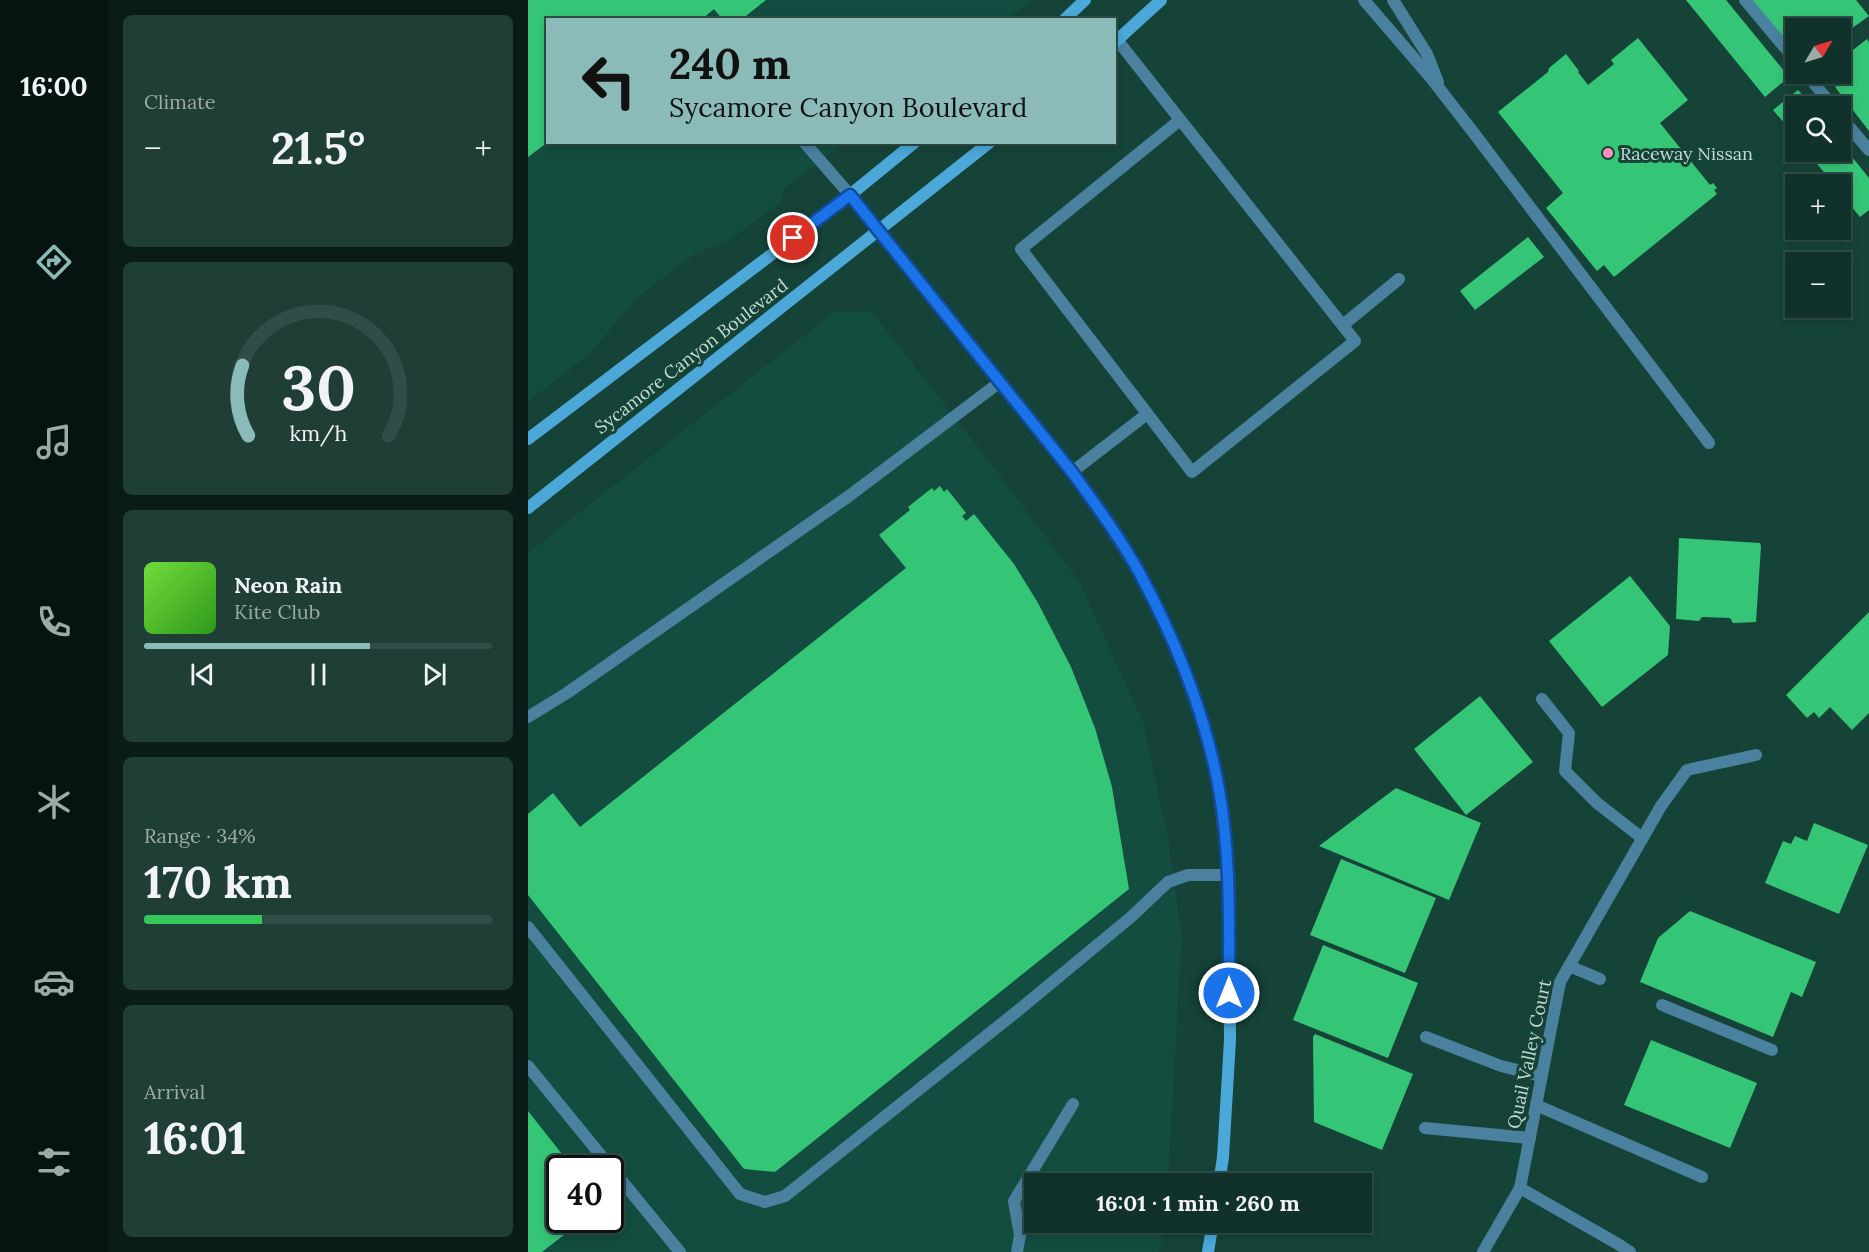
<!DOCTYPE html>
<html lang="en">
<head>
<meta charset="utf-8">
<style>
  body { margin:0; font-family:Lora,serif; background:#1e3e36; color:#f1f3f6; height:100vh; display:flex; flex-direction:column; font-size:22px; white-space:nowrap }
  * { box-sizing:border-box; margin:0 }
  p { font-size:20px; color:#9caaa8 }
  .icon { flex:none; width:33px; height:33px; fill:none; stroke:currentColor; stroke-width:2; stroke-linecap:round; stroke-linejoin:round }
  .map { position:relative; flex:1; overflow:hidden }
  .panel { display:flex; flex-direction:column; gap:15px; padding:15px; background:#091c17; width:420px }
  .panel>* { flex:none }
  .guide { position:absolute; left:18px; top:18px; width:570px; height:126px; border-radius:0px; box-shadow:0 3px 9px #0003,0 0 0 2px #304d47; background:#8bbbb9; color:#111; overflow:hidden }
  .needle { width:39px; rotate:52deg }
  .fabs { position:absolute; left:1257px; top:18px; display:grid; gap:12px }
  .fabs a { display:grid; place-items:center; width:66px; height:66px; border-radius:0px; background:#10322a; box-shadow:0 3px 9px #0003,0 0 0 2px #304d47; font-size:30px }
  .speed { position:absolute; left:18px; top:1155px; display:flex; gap:12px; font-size:30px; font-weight:700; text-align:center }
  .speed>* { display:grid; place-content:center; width:78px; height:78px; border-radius:50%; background:#10322a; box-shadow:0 3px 9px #0003,0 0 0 2px #304d47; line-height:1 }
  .speed .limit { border:3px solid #111; border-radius:9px; background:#fff; color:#111 }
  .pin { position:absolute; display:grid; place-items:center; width:51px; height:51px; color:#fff; margin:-26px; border:3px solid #fff; border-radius:50%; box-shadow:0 2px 6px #0007 }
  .me { position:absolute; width:66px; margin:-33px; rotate:0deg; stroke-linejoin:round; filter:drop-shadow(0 0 4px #0008) }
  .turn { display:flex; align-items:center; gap:21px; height:126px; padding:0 24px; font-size:27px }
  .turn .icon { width:78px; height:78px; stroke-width:2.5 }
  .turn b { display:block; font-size:42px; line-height:51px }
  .big { font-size:45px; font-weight:800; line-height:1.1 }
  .panel .widget { flex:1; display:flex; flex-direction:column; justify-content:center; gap:9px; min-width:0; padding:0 21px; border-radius:9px; background:#1e3e36 }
  .panel .dial { align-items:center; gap:0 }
  .dial svg { height:156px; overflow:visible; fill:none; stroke:#304d47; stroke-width:7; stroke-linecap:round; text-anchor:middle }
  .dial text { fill:#f1f3f6; stroke:none }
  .song { display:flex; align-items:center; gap:18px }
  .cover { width:72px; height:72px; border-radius:9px; background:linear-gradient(135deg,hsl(100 70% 55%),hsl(110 70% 35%)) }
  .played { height:6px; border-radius:3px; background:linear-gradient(90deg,#8bbbb9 65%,#304d47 65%) }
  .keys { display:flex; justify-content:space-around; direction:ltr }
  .heat { display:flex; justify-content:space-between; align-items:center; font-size:33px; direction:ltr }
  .charge { height:9px; border-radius:4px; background:linear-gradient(90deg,#34c759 34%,#304d47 0) }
  .trip { position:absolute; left:496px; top:1173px; width:348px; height:60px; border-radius:0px; background:#10322a; box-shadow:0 3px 9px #0003,0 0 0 2px #304d47; font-weight:800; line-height:60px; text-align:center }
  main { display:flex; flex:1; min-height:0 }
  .menu { display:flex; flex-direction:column; width:108px; justify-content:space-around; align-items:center; background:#061411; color:#9caaa8 }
  .menu .icon { width:42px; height:42px }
  .menu .active { color:#8bbbb9 }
  .menu b { font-size:27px; color:#f1f3f6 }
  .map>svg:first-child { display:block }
</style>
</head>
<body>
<main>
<nav class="menu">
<b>16:00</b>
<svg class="icon active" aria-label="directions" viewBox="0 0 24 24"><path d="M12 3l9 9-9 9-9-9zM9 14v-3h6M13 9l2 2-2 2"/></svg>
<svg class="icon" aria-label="music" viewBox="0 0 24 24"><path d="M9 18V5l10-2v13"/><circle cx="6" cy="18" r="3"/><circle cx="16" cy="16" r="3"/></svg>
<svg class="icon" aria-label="phone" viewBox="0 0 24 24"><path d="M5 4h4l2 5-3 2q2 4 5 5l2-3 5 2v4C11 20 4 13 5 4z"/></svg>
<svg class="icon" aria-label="climate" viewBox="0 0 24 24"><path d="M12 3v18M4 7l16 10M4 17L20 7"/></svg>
<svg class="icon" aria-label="car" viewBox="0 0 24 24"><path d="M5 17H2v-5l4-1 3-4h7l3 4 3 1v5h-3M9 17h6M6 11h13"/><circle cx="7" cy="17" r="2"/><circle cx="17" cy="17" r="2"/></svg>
<svg class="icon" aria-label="filters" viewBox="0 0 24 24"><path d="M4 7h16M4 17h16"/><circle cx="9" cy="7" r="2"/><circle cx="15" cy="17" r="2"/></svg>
</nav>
<section class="panel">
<div class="widget"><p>Climate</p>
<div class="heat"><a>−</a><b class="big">21.5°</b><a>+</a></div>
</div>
<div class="widget dial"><svg viewBox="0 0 100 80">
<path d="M14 69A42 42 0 1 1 86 69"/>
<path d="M14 69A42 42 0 0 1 11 33" stroke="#8bbbb9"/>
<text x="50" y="56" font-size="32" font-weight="700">30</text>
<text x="50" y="72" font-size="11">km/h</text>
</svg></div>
<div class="widget">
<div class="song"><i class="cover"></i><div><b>Neon Rain</b><p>Kite Club</p></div></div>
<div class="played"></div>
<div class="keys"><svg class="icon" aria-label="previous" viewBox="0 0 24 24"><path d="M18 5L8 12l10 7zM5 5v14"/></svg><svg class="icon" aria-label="pause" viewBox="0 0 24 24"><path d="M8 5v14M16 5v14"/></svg><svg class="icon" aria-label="next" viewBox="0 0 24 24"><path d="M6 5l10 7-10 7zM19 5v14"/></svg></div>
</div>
<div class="widget"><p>Range · 34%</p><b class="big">170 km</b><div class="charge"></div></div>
<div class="widget"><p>Arrival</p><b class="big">16:01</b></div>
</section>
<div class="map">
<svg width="1341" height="1252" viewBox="0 0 1341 1252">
  <rect width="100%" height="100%" fill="#154338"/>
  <path fill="#124d40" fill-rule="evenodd" d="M0,0h504l-23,20h-461v122l297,1 -60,44 -4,14 -48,37 -43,19 -52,40 -49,57 -61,48z
    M306,312h38l116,148 92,123 63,139 26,121 13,93 -14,247 -133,1v38l129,1 -5,29h-631v-699zM32,1168h50v52h-50z"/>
  <path fill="#35c576" d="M0,0h238l-25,20h-18l-9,-11 -13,11h-153v122l-20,15z
    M1158,0h40l63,77 -24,20z
    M1224,0h104l13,16 -29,21v-9h-44v28z
    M1110,38l50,62 -28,23 50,62 3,-2 4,5 -3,2 3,4 -103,83 -10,-12 -7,6 -51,-63 17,-15 -65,-81 50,-40 1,-4 17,-14 13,17 -1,1 10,13 26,-21 -3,-4z
    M1339,39l2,3v89l-34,-44 11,-9 -6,-7v-11z
    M1270,90l14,16h-16v31l-23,-27z
    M1312,142l29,36v32l-9,7 -20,-24v-9h-6l-27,-32h33z
    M1000,237l16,20 -69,53 -15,-19z
    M412,486l4,6 3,-3 19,24 -4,3 4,5 8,-7 40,50 24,39 33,64 24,61 17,59 17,102 -354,283 -31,-3 -216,-274v-81l25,-21 27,34 326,-259 -27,-33 31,-25 -2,-3 24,-19 2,3z
    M1151,538l81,5 1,3 -5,76 -23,1 -3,-5 -28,-1 -3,4 -23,-2z
    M1102,576l40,50 -2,29 -66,52 -53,-66z
    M1341,612v101l-17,17 -22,-23 -11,11 -5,-6 -7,6 -21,-23z
    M952,696l53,66 -67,53 -52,-66z
    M868,788l85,35 -32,77 -130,-54z
    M1286,823l54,22 -29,69 -74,-31 18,-42 8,3 4,-8 12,5z
    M813,859l95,39 -31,75 -95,-38z
    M1162,911l126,51 -14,35 -11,-5 -18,45 -133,-55 18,-44z
    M795,945l95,38 -30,75 -95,-38z
    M787,1034l98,40 -31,76 -68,-28 -1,-85z
    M1123,1040l106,43 -27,65 -106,-43z
    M0,1111l45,57h-13v52h23l-41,32h-14z"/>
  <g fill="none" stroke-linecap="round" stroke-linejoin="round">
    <path stroke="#4a819f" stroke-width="12" d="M836,0l67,78 42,54 236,311
      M865,0l34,54 11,28
      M1217,0l51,61
      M590,41l237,300 -163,131 -171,-223 159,-129
      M1278,74l27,32
      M1312,116l29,34
      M276,142l46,53
      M815,325l56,-46
      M544,472l75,-58
      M1014,699l27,34 -4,38 32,32 45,35
      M0,717l39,-24 282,-197 151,-114
      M1133,806l26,-36 69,-15
      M0,927l212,267 25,8 20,-6 230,-183 116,-96 37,-35 20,-7h41
      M1041,966l31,13
      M1134,1005l110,45
      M898,1037l75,29 40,10
      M0,1066l152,186
      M1008,1105l166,72
      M897,1128l105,10
      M992,1188l98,56 12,8
      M489,1252l3,-17 -6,-34 59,-97"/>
    <path stroke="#4a819f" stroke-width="12" d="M955,1252l37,-64 40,-206 101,-176"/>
    <path stroke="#4ba8d8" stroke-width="12" d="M536,20l21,-20
      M586,43l47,-43
      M322,195l218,272 37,52 34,54 27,53 23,56 16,50 13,53 11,90 1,165 -7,117 -4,27
      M0,439l322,-244 65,-53
      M0,508l462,-366
      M680,1252l5,-30"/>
  </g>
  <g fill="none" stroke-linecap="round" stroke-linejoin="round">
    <g stroke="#114b97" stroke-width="15">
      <path id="route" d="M265,238l57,-43 222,277c24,33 49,67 68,102 35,65 64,137 78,210 13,68 11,139 11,209"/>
    </g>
    <use href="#route" stroke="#1a73e8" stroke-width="10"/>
  </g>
  <circle fill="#fe8ebd" stroke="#154338" stroke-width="2" cx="1080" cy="153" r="6"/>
  <g text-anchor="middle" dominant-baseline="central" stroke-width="6" stroke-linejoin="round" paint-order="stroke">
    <g font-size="18" fill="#c4dbd4" stroke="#154338" text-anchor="start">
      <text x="1092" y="153">Raceway Nissan</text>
    </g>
    <g font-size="18" fill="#c4dbd4" stroke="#154338">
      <text transform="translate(163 356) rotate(-38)">Sycamore Canyon Boulevard</text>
      <text transform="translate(1001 1054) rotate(-78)">Quail Valley Court</text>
    </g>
  </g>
</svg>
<div class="fabs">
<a><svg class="needle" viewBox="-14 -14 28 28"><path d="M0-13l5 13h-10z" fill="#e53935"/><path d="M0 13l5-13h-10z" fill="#9caaa8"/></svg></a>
<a><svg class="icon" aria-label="search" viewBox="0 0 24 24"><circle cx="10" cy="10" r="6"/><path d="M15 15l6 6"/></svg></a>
<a>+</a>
<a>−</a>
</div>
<div class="speed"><div class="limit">40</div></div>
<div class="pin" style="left:265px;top:238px;background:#d93025"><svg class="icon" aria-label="arrive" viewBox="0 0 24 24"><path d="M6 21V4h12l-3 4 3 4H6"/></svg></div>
<svg class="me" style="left:701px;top:993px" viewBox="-20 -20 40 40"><circle r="17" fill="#1a73e8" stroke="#fff" stroke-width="3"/><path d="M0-11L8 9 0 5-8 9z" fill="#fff"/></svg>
<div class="trip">16:01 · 1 min · 260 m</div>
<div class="guide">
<div class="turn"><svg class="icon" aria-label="left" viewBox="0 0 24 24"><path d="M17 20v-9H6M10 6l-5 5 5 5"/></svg><div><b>240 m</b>Sycamore Canyon Boulevard</div></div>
</div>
</div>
</main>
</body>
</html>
